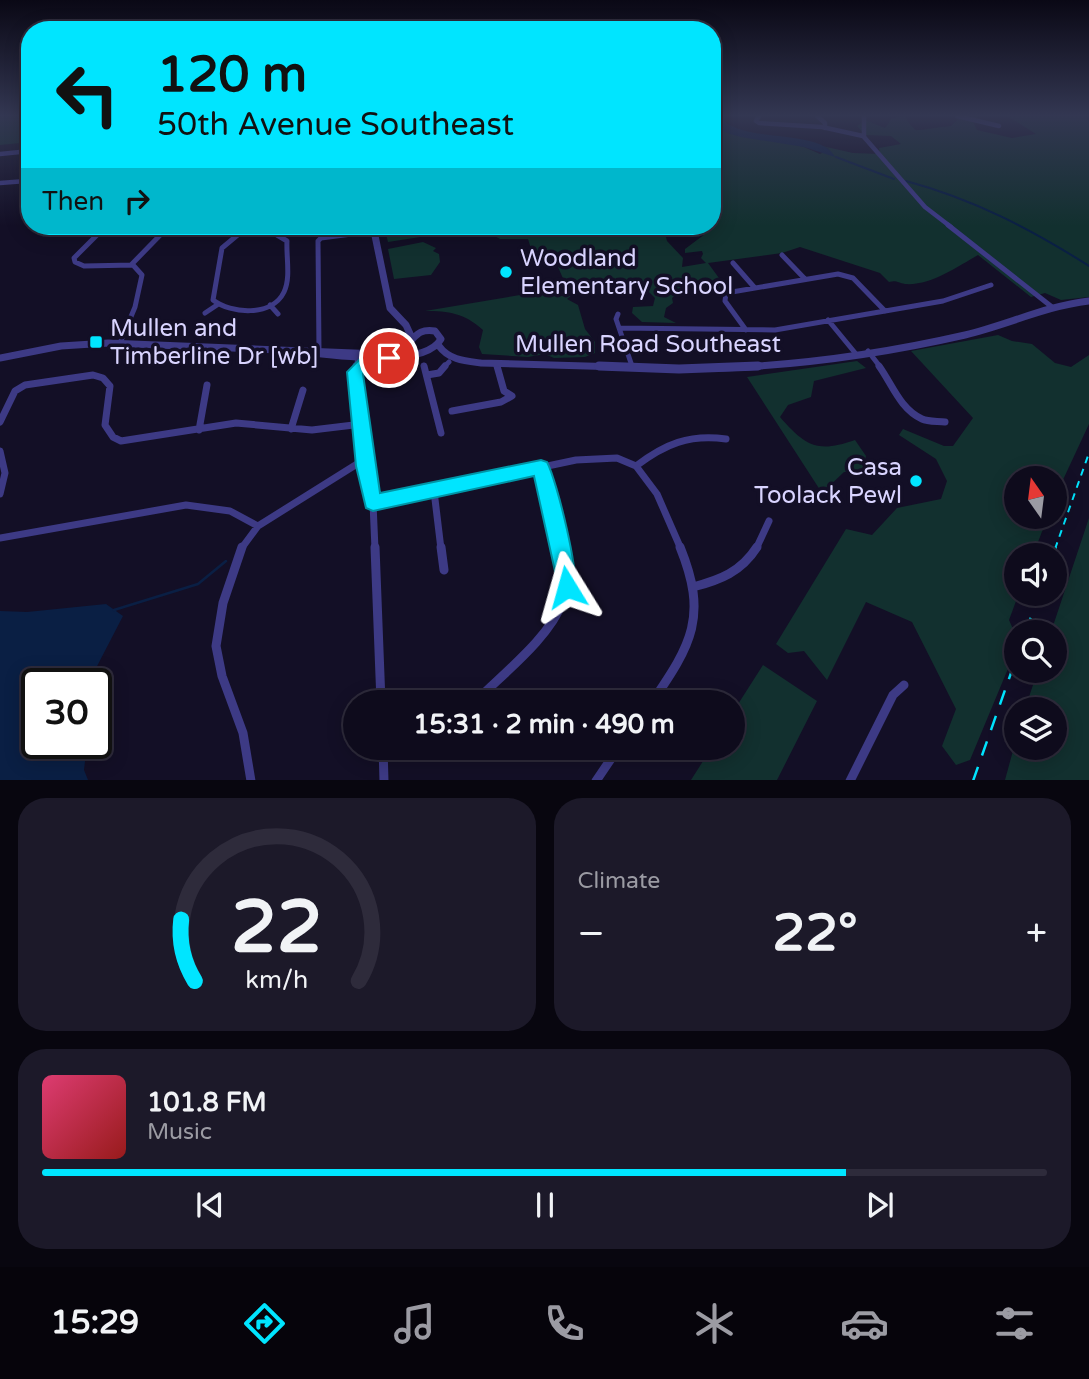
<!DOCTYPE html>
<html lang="en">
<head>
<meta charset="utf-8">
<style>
  body { margin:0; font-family:"Varela Round",sans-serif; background:#1c1929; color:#f1f3f6; height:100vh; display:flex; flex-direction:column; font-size:26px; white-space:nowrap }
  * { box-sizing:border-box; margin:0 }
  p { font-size:23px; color:#9b9ba3 }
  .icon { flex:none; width:38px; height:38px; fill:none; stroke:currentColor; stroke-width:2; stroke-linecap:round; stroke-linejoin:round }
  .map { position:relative; height:780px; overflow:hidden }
  .side { display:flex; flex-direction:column; gap:18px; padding:18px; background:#08060f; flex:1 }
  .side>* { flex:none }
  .banner { position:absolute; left:21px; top:21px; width:700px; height:214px; border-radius:28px; box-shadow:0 4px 18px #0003,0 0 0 2px #2e2b3b; background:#00e5ff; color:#111; overflow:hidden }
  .needle { width:46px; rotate:346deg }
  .fabs { position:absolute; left:1004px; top:466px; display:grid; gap:14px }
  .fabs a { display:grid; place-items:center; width:63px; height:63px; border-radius:50%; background:#0e0b1c; box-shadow:0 4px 18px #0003,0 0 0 2px #2e2b3b; font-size:35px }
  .speed { position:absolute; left:21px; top:668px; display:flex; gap:14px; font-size:35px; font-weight:700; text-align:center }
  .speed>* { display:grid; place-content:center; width:91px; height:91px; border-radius:50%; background:#0e0b1c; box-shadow:0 4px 18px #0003,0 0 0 2px #2e2b3b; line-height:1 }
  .speed .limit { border:4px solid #111; border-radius:10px; background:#fff; color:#111 }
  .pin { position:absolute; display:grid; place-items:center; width:60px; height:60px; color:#fff; margin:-30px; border:4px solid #fff; border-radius:50%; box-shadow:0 2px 7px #0007 }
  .me { position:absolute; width:77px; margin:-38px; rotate:352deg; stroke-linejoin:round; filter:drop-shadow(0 0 5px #0008) }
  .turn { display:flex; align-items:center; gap:24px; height:147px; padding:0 21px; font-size:32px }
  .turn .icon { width:91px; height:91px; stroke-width:2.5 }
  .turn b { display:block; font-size:49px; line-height:60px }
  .then { display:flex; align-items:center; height:66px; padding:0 21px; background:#0003; gap:14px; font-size:26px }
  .big { font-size:52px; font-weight:700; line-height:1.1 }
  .side .widget { flex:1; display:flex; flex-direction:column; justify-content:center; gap:10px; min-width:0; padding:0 24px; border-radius:28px; background:#1c1929 }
  .side .dial { align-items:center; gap:0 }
  .dial svg { height:182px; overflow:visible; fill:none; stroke:#2e2b3b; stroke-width:7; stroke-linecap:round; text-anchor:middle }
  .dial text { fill:#f1f3f6; stroke:none }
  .song { display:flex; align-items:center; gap:21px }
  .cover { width:84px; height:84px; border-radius:10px; background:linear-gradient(135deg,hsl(340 70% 55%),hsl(0 70% 35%)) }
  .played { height:7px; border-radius:4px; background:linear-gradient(90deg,#00e5ff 80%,#2e2b3b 80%) }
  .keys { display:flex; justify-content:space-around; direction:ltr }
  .heat { display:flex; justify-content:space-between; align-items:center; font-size:38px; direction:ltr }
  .side .tiles { flex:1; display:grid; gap:18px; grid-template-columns:1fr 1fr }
  .widget:last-child { grid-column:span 2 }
  .trip { position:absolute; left:343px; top:690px; width:402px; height:70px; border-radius:35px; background:#0e0b1c; box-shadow:0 4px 18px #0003,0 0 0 2px #2e2b3b; font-weight:700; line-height:70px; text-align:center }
  .menu { display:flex; height:112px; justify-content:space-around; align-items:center; background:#06040b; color:#9b9ba3 }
  .menu .icon { width:49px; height:49px }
  .menu .current { color:#00e5ff }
  .menu b { font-size:32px; color:#f1f3f6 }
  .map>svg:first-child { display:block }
</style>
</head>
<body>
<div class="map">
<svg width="1089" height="781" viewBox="0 0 1089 781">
  <rect width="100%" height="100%" fill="#130f26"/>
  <path fill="#12302f" d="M0,116h30v26l-30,3z
    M905,116c2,4 7,12 11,14 2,1 29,-4 35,-4l10,-10h17l-5,6 4,8 35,8 24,-4 -29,-18h78l4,6v175l-28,3 -16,-7 -14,4 -53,-42c-21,12 -48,31 -73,29 -7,-1 -8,-4 -16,-2l-9,-9 -80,-26 -18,6 -74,10 19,26 -6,2c-16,-10 -35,-6 -49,7l1,5 -7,5 -2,9 12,6 -34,-1 -10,-9 1,-6 20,-1 2,-8 -7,-7v-6l-26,-1 -5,-5 -14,3 9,2 2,5c-17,1 -34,-2 -47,10l11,6 7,24 10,13v11l-10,4 -31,1 -9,-4 -17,3 -46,-3 -3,-7 4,-17c-19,-17 -34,-19 -58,-19l119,-20 -2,-4 23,-4 -14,-32 -19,1 -4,-13h-28l-9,-5 3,-3h-9l-13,-5h191l4,15 16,17 -1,9 24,-4 -5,-5 2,-4 -1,-3 -17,2v-4l24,-18 -9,-5h12v-103l4,3 88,21 16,7 9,-5 -7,-3 31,7 27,1 -1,-6 22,-4 -10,-8 -26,-1 -8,-9 8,-6 20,8 7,-10z
    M384,226h69l-10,2 -3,6 -52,8z
    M423,242l13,6 -3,3 6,3 1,8 -9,13 -37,4 -6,-30z
    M998,335l14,6 20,3 23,19 16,4 18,-12v69l-34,73v-19h-38v38h31l-15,39h-16l2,38 -10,27 8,18v9l-47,113 -14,5 -14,-19 14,-37 -44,-87 -46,-20 -39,78 -23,-29 -16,2 -12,-9 70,-115 26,6 25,-27 44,-9 6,-18 -11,-22 -37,-24 4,-6 41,17h9l20,-28 -62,-67z
    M857,361l9,7 -52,13 -3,16 -23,8 -8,12c26,30 38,36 75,23l11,16 -4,16h-18l-22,21 -75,-116z
    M1089,518v262h-84l12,-44v11h38v-38h-30l13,-39h17v-38h-4z
    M763,665l54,36 -40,79h-86l21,-33h21v-35z"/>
  <path fill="#0a1f44" d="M712,116h14l-2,5c25,22 97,8 111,36l-31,-10 -63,-10 -14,-4 -15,-10z
    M106,604l17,12 -29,56 -1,12h-56v60h50l-3,26 4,10h-88v-169l27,1z"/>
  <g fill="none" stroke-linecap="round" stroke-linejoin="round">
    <path stroke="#0a1f44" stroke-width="2" d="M836,157l58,22
      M906,181c67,18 125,48 183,85"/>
    <path stroke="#0a1f44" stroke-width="2.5" d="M114,610l84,-26 28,-23"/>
    <path stroke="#3d3a85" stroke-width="4.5" d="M759,116l-3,5 3,2 63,4 41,9
      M817,116l8,7v5
      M864,116v21l61,70 26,20
      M957,116l42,10
      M0,154l30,-3
      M0,183l26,-2 3,2 1,12
      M30,198l-5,4 5,2"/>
    <path stroke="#3d3a85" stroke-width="5" d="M948,225l104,82
      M106,226l-32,32 1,4 9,4 49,-1 9,10 -7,32 -15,36
      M272,232l15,9c-1,15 4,37 -3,51 -12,25 -53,22 -71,8l9,-52 18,-15z
      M782,255l23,24
      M733,263l21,24
      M131,265l38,-39
      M270,305l8,9
      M205,313l12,-8
      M618,314l-2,5 16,47
      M828,320l28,34
      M620,328l155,2 168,-29 48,-16
      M746,330l-21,-29 1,-8 112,-19 15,4 32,33
      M319,351l-1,-110 3,-3 54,-7
      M868,351l13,17
      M496,363l1,5
      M356,368l2,-10 6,-2
      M443,368l6,-6"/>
    <path stroke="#3d3a85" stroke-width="7" d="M356,366l9,100 8,37 2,46
      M424,366l17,67
      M879,366c13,18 21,43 43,53 6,3 16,2 23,3
      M427,375l12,-2 6,-7
      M452,411l49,-9 11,-6 -8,-5 -7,-25
      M0,422l15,-31 10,-6 68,-10 10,3 7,8 -5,39 8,12 8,4 115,-18 76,7 50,-6
      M291,429l12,-39
      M199,430l8,-45
      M0,451l5,22 -5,21
      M636,466l21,28 24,55
      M541,467l21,82
      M434,491l7,58
      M373,503l203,-43 41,-2 19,8c29,-22 53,-32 90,-27
      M0,538l186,-33 44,6 28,15 107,-67
      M241,549l17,-23
      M756,549l13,-28"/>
    <path stroke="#3d3a85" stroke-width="9" d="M242,547l-19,56 -7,43 6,30 21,57 8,48
      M375,547l6,155
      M441,547l3,23
      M693,587c27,-7 48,-15 64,-40
      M478,699c27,-27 72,-62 85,-98 7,-16 2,-37 -1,-54
      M652,702c40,-58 56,-86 28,-155
      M383,747l1,34
      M596,781l23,-34
      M850,781l43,-86 11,-10"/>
    <path stroke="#3d3a85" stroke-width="7" d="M373,226l17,82 16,17 5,11
      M439,346c10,14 26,15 42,17l175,5
      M0,358l61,-12 47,-3 271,11c7,-2 17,-2 23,-6 14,-8 13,-20 33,-17l6,8c-17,31 -113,15 -145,12
      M721,368c81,-3 165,-15 244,-33 42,-10 81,-29 124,-34"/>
    <path stroke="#3d3a85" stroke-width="9" d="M599,366l80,3 79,-3"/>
    <path stroke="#00e5ff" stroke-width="2" stroke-dasharray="7 6" stroke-linecap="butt" d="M1055,549l34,-96"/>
    <path stroke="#00e5ff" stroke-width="2.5" stroke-dasharray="15 12" stroke-linecap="butt" d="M1053,555l3,-8
      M1026,632l13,-39
      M973,781l44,-125"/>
  </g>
  <linearGradient id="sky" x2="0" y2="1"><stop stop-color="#0a0815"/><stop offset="0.51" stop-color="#333752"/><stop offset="1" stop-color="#333752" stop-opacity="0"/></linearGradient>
  <rect width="1089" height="226" fill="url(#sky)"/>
  <path fill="#00e5ff" stroke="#0095a6" stroke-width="2" d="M389,353l7,5 -2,4 -21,3 -10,9 17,119 161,-33 6,2c10,19 34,116 27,132l-7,3 -7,-3 -26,-118 -161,35 -7,-3 -10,-42 -9,-94 16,-16z"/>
  <g fill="#00e5ff" stroke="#130f26" stroke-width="2.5">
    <circle cx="506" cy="272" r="7"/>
    <rect x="89" y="335" width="14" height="14" rx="3.5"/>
    <circle cx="916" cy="481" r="7"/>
  </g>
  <g text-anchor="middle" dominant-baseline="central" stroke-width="7" stroke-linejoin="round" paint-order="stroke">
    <g font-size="24" fill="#d9d4ff" stroke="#130f26" text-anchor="start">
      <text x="520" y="258">Woodland<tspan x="520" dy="28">Elementary School</tspan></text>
      <text x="110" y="328">Mullen and<tspan x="110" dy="28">Timberline Dr [wb]</tspan></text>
      <text x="902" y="467" text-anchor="end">Casa<tspan x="902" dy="28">Toolack Pewl</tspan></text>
    </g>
    <g font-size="24" fill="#d9d4ff" stroke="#130f26">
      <text x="648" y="344">Mullen Road Southeast</text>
    </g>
  </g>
</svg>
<div class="fabs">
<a><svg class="needle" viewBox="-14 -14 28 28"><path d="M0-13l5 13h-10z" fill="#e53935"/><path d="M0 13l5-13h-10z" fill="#9b9ba3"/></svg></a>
<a><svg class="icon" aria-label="sound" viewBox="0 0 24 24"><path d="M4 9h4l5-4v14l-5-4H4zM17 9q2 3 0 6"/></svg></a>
<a><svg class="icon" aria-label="search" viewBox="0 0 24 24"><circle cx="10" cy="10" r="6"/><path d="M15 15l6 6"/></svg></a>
<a><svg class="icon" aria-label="layers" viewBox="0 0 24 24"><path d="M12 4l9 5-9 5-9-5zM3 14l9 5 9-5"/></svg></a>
</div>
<div class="speed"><div class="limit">30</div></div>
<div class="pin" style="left:389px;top:358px;background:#d93025"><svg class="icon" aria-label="arrive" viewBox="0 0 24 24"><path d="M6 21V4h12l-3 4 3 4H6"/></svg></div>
<svg class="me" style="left:567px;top:587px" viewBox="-20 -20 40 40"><path d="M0-17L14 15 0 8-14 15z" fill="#00e5ff" stroke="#fff" stroke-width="4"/></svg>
<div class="trip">15:31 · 2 min · 490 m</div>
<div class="banner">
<div class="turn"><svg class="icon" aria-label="left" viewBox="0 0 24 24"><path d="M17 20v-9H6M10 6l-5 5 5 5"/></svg><div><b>120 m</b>50th Avenue Southeast</div></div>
<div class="then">Then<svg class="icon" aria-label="right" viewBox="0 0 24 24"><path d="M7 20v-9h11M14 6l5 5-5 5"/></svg></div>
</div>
</div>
<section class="side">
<div class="tiles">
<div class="widget dial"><svg viewBox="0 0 100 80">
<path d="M14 69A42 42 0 1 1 86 69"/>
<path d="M14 69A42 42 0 0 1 8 42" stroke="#00e5ff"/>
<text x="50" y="56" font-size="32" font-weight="700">22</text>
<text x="50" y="72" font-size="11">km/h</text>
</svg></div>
<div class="widget"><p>Climate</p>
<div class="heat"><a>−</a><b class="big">22°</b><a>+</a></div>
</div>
<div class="widget">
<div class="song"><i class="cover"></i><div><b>101.8 FM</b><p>Music</p></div></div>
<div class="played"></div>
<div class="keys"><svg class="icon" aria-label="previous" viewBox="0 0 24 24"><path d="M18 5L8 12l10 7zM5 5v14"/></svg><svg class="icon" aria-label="pause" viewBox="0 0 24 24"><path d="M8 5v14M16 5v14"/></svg><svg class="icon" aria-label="next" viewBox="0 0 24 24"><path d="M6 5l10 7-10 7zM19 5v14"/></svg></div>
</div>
</div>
</section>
<nav class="menu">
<b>15:29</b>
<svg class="icon current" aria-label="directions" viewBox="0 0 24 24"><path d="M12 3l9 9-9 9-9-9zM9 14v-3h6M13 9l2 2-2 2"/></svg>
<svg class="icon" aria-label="music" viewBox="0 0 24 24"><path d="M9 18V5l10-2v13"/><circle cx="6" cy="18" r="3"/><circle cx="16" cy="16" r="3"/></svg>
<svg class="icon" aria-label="phone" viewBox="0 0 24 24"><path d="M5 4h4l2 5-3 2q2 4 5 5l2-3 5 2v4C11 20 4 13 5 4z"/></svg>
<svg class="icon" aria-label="climate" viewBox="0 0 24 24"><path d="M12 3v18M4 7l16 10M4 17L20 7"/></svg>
<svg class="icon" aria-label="car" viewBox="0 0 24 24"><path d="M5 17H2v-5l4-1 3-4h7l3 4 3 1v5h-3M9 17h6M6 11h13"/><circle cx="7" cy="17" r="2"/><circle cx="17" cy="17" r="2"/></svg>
<svg class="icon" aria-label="filters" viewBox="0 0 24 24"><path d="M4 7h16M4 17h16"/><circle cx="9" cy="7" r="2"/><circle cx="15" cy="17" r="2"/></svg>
</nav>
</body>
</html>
